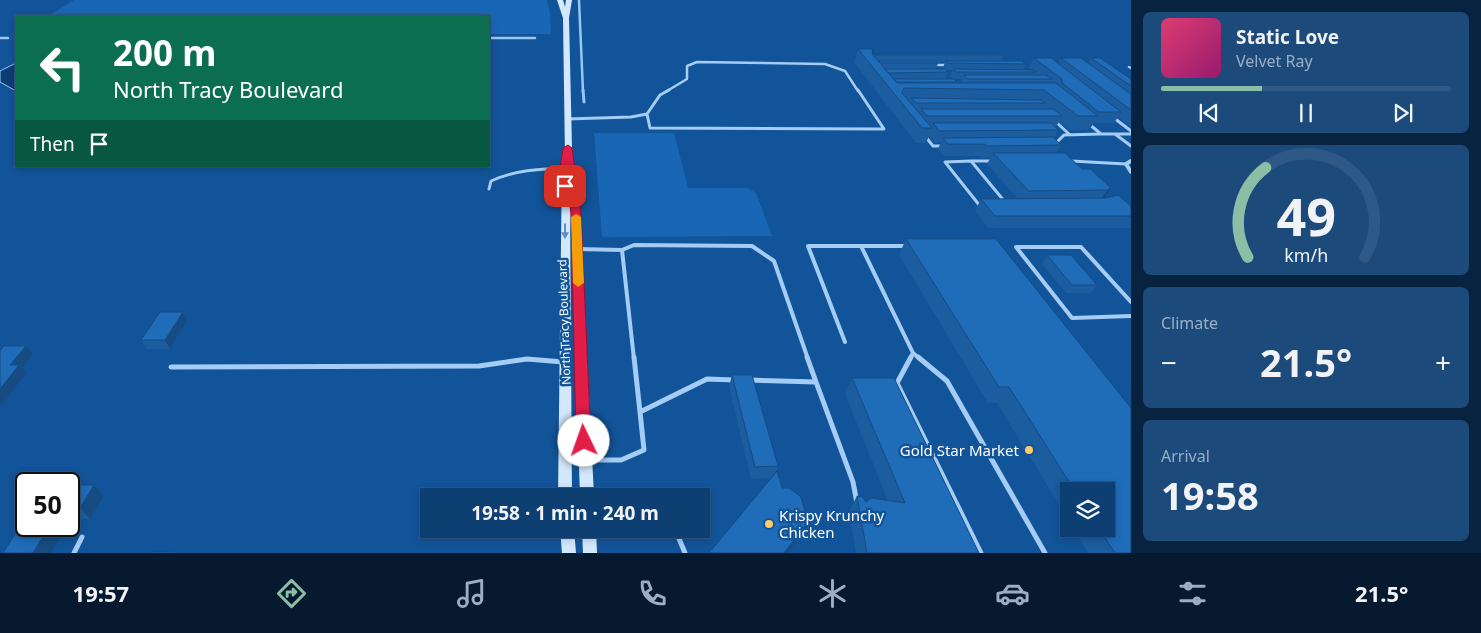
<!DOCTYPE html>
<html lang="en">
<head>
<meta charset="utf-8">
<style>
  body { margin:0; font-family:"Noto Sans",sans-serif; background:#1c4a7b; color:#f1f3f6; height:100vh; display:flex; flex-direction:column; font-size:19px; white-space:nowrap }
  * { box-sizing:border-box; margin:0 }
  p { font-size:16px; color:#9bafc4 }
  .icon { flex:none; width:28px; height:28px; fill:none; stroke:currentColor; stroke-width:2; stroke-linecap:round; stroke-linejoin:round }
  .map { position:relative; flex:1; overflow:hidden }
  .drawer { display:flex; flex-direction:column; gap:12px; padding:12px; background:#08233f; width:350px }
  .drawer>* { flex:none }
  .hud { position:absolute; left:15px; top:15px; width:475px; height:152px; border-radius:0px; box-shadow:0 2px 8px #0003,0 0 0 1px #2e5885; background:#0b6e4f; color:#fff; overflow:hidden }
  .buttons { position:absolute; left:1060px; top:482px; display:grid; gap:10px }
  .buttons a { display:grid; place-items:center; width:55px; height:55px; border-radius:0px; background:#0e3f73; box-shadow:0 2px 8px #0003,0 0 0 1px #2e5885; font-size:25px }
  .speed { position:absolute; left:15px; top:472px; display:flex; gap:10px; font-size:25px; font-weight:700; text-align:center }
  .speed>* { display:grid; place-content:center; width:65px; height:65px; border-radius:50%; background:#0e3f73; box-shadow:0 2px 8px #0003,0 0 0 1px #2e5885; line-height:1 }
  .speed .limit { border:2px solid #111; border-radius:8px; background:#fff; color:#111 }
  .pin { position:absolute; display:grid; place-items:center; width:42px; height:42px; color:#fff; margin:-21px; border-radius:10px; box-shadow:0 2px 8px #0006 }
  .me { position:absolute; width:55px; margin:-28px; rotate:357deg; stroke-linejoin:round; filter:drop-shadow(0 0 4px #0008) }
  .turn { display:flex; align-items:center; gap:18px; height:105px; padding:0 15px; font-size:22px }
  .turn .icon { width:65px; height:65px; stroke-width:2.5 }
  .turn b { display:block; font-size:35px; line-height:42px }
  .then { display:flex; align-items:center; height:48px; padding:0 15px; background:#0003; gap:10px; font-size:19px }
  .big { font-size:38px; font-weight:700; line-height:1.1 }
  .drawer .card { flex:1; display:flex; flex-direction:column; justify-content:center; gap:8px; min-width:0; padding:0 18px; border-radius:8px; background:#1c4a7b }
  .drawer .dial { align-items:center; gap:0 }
  .dial svg { height:130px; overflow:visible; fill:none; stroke:#2e5885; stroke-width:7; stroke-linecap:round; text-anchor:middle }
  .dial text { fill:#f1f3f6; stroke:none }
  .song { display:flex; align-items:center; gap:15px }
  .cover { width:60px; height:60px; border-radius:8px; background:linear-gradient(135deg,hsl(340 70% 55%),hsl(320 70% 35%)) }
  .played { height:5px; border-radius:2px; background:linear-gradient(90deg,#8abfa5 35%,#2e5885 35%) }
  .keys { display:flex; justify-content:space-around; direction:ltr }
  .heat { display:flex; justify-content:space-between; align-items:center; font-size:28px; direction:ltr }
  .trip { position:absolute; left:420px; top:488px; width:290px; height:50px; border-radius:0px; background:#0e3f73; box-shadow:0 2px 8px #0003,0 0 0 1px #2e5885; font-weight:700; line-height:50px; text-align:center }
  .tabs { display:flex; height:80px; justify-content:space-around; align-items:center; background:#06192e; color:#9bafc4 }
  .tabs .icon { width:35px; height:35px }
  .tabs .on { color:#8abfa5 }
  .tabs b { font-size:22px; color:#f1f3f6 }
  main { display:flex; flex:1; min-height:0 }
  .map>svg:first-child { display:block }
</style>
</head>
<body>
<main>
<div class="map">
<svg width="1131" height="553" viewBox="0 0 1131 553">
  <rect width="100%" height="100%" fill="#125499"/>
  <path fill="#1967b4" d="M74,0h473l3,14 1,20h-62v-18h-441z
    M594,133h80l14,55h59l9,5 16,43 -170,1z"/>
  <path fill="#0b3e75" stroke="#96c8f7" d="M16,63v28l-16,-9v-11z"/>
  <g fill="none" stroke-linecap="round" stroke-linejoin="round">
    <path stroke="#96c8f7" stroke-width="2.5" d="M579,0l4,91
      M0,38h8
      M489,38h46"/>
    <path stroke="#96c8f7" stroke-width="3" d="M583,90l1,12"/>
    <path stroke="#a4ccf4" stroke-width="2.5" d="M933,65h16
      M1129,67l2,1
      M667,91l20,-12v-13l10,-4 128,2 20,7 13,20"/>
    <path stroke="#a4ccf4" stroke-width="3" d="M647,114l3,14 234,1 -26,-39
      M647,114l13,-19 9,-5
      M1114,118l17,13
      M567,119l64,-2 16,-3
      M1056,122l13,12
      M1089,124l12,10h30
      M1115,134l16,12
      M925,136l8,10h10
      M1055,144l9,-9 37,-1
      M971,161l-26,1 35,44
      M994,161h-23l34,41
      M1071,161l55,3
      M489,189l2,-8c24,-11 48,-12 74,-13"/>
    <path stroke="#a4ccf4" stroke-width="4" d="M906,246h-45l52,107 -3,6
      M578,249l44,1 12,-5 118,1 22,15 34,98
      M622,250l12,109
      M1131,302l-50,-55h-65l56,71 59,-2
      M845,342l-37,-96h53
      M913,353l7,6"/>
    <path stroke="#a4ccf4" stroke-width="5" d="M634,357l6,55 67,-33 27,1
      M911,357l-14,26 84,170
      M918,357l29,24 98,172
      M171,367l308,-1 48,-7 36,3
      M749,380l67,2 -9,-25
      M816,382l37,100 4,21
      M589,460h32l23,-10 -4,-38
      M675,529l10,24
      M74,553l8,-16"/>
    <path stroke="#a4ccf4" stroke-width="4" d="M1131,161l-5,3 5,8"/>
    <path fill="#d4e8fd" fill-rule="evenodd" d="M557,0h6l2,7 1,-7h6l-3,18 3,130 8,66 14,282h-14l-10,-293 2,293h-14l4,-337 3,-2 -2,-139z
      M560,529h14l2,24h-14z
      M582,529h14l1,24h-14z"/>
  </g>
  <path fill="#1b5d9f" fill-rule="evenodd" d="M858,49l14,5 132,1 -3,6 25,3 -3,6h8l-2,-2 5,-10 24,6 3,-6 27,5 3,-5 40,21v48l-13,-10 -4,6h-20l-5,7h-19l-11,-8 -4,6 3,2 -4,8 7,7 -5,8 26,16 29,19 -7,10 27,8v22h-143l-13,-17 6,-12h37l-31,-35 4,-7 -10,1 -1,-2h-37l-5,-7 3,-7 -6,1 -6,-7 -3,7h-10l-62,-81zM937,62h8l-2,6 1,1h-8l2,-6zM945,70h8l-3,6 3,3h-8l3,-7zM955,79h7l-2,4 -3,-1z
    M906,239h90l135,169v145h-43l-14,-24h32v-38h-37v30l-72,-118h-9l-89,-148z
    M1047,255l50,30 -6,8h-25l-24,-29z
    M183,312l4,8 -17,29h-23l-6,-9z
    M732,375l46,91 -2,7 28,58 -33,-53 -20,1 -22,-92z
    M852,378l127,175h-123l-7,-42 8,-15 9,6 22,-1 -43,-107z
    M69,485h25l10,11 -14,23h-18l-3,5z"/>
  <path fill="#164c82" d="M1111,188l-8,12 -4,2 8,-12z
    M183,312l4,8 -17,29 -5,-9z
    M26,346l7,8 -11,14 4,5 -24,32 -2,-2v-14l10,-24z
    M94,485l10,11 -14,23 -10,-11z
    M69,516l3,3 -3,5z
    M808,522l-4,9 -17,22h-3z
    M49,526h18l-16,27h-18z"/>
  <path fill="#1f6cb9" stroke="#164c82" d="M858,49h15l-1,5 25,29h159l42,33h-20l-34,-26 -140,-2 -2,5 30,35h-10z
    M872,54h130l2,1h-131z
    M1034,58h17l70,54h-22l-37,-29v-4z
    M1061,58h20l50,36v16z
    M1091,58h9l31,21v7z
    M879,61h57l2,2h-58z
    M945,61h77l4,3 -79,-1z
    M885,69h60l3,3 -60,1z
    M953,69l81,1 2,2h-80z
    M964,75h82l6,4h-84z
    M894,79h60l3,3h-60z
    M911,98l130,2 4,3h-129z
    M921,109h133l8,7h-135z
    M933,123h118l7,7 -119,1z
    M1053,137l8,8 -74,1 -2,-2h-37l-5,-6z
    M993,153h72l17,16h8l21,19 -4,2 -78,1z
    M1118,195l13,11v10h-136l-14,-17 125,-1z
    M906,239h90l135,169v145h-16l-16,-24h7v-38h-31l-66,-104h-10z
    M1047,255h24l26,30h-25z
    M160,312h23l-18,28h-24z
    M4,346h22l-16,19h9l-19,24v-38z
    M732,375h20l26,91 -23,1z
    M852,378h42l85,175h-112l-10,-57 5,1 4,5 5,-4 34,5z
    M777,471l5,17h7l12,9 7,25 -24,31h-75z
    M69,485h25l-14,23h-11z
    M26,523v3h23l-16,27h-30l17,-27h4z
    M179,551l-1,2h-31l1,-1z"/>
  <defs><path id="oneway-solid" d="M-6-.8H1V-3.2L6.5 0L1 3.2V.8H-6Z" transform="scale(1.25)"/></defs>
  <use fill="#608fc1" href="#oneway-solid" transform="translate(565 231) rotate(90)"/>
  <path fill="#e11d48" stroke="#92132f" d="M568,145l4,3 9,66 10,227 -2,4 -5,2 -6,-2 -2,-4 -5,-227 -3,-26h-7l-1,-2v-18l3,-20z"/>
  <path fill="#f59e0b" d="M576,214l5,3 3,66 -6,4 -5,-4 -2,-66z"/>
  <g fill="#ffcb67" stroke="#125499" stroke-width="2">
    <circle cx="1029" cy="450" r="5"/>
    <circle cx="769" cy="524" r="5"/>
  </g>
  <g text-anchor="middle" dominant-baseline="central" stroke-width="5" stroke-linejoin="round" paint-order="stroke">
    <g font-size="12" fill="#fff" stroke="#125499">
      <text transform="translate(564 322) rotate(-92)">North Tracy Boulevard</text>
    </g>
    <g font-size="15" fill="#fff" stroke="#125499" text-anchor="end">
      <text x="1019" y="450">Gold Star Market</text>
      <text x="779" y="515" text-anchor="start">Krispy Krunchy<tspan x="779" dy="17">Chicken</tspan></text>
    </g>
  </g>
</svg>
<div class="buttons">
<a><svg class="icon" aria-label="layers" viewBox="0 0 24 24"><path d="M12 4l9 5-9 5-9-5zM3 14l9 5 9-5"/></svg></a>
</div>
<div class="speed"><div class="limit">50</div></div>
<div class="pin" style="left:565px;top:186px;background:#d93025"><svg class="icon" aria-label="arrive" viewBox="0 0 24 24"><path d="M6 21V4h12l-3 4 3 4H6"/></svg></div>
<svg class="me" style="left:584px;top:441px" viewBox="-20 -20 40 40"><circle r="19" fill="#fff"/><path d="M0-13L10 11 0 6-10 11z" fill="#e11d48"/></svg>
<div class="trip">19:58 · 1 min · 240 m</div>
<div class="hud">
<div class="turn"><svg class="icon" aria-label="left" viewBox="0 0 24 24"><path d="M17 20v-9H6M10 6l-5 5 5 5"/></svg><div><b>200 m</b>North Tracy Boulevard</div></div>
<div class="then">Then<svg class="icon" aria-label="arrive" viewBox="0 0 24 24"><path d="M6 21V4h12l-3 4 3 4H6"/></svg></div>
</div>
</div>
<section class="drawer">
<div class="card">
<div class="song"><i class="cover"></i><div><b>Static Love</b><p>Velvet Ray</p></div></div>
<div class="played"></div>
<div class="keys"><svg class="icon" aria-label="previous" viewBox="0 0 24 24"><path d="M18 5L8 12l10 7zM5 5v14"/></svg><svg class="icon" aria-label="pause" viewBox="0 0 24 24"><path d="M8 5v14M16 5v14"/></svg><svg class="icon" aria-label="next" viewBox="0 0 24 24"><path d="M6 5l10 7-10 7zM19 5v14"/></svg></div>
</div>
<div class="card dial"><svg viewBox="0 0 100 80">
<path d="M14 69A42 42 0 1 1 86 69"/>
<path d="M14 69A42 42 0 0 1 25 14" stroke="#8abfa5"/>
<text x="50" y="56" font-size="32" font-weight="700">49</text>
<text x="50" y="72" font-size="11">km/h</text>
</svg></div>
<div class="card"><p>Climate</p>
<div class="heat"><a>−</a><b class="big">21.5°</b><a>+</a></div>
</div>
<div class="card"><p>Arrival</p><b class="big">19:58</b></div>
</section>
</main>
<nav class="tabs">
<b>19:57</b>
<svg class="icon on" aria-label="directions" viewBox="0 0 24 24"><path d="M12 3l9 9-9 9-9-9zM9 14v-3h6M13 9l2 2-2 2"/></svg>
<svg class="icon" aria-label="music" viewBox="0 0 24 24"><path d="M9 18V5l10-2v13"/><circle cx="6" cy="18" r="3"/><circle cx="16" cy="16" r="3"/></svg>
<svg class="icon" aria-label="phone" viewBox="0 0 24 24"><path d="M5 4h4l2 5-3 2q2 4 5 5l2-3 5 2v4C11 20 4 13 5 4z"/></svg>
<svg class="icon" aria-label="climate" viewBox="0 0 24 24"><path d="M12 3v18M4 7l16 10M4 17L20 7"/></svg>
<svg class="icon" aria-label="car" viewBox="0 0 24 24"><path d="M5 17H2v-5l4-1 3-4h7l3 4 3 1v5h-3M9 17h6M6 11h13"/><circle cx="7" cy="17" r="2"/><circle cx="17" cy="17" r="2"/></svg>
<svg class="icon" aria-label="filters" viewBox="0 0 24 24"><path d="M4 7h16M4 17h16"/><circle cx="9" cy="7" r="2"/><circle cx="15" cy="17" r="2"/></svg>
<b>21.5°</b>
</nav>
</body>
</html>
